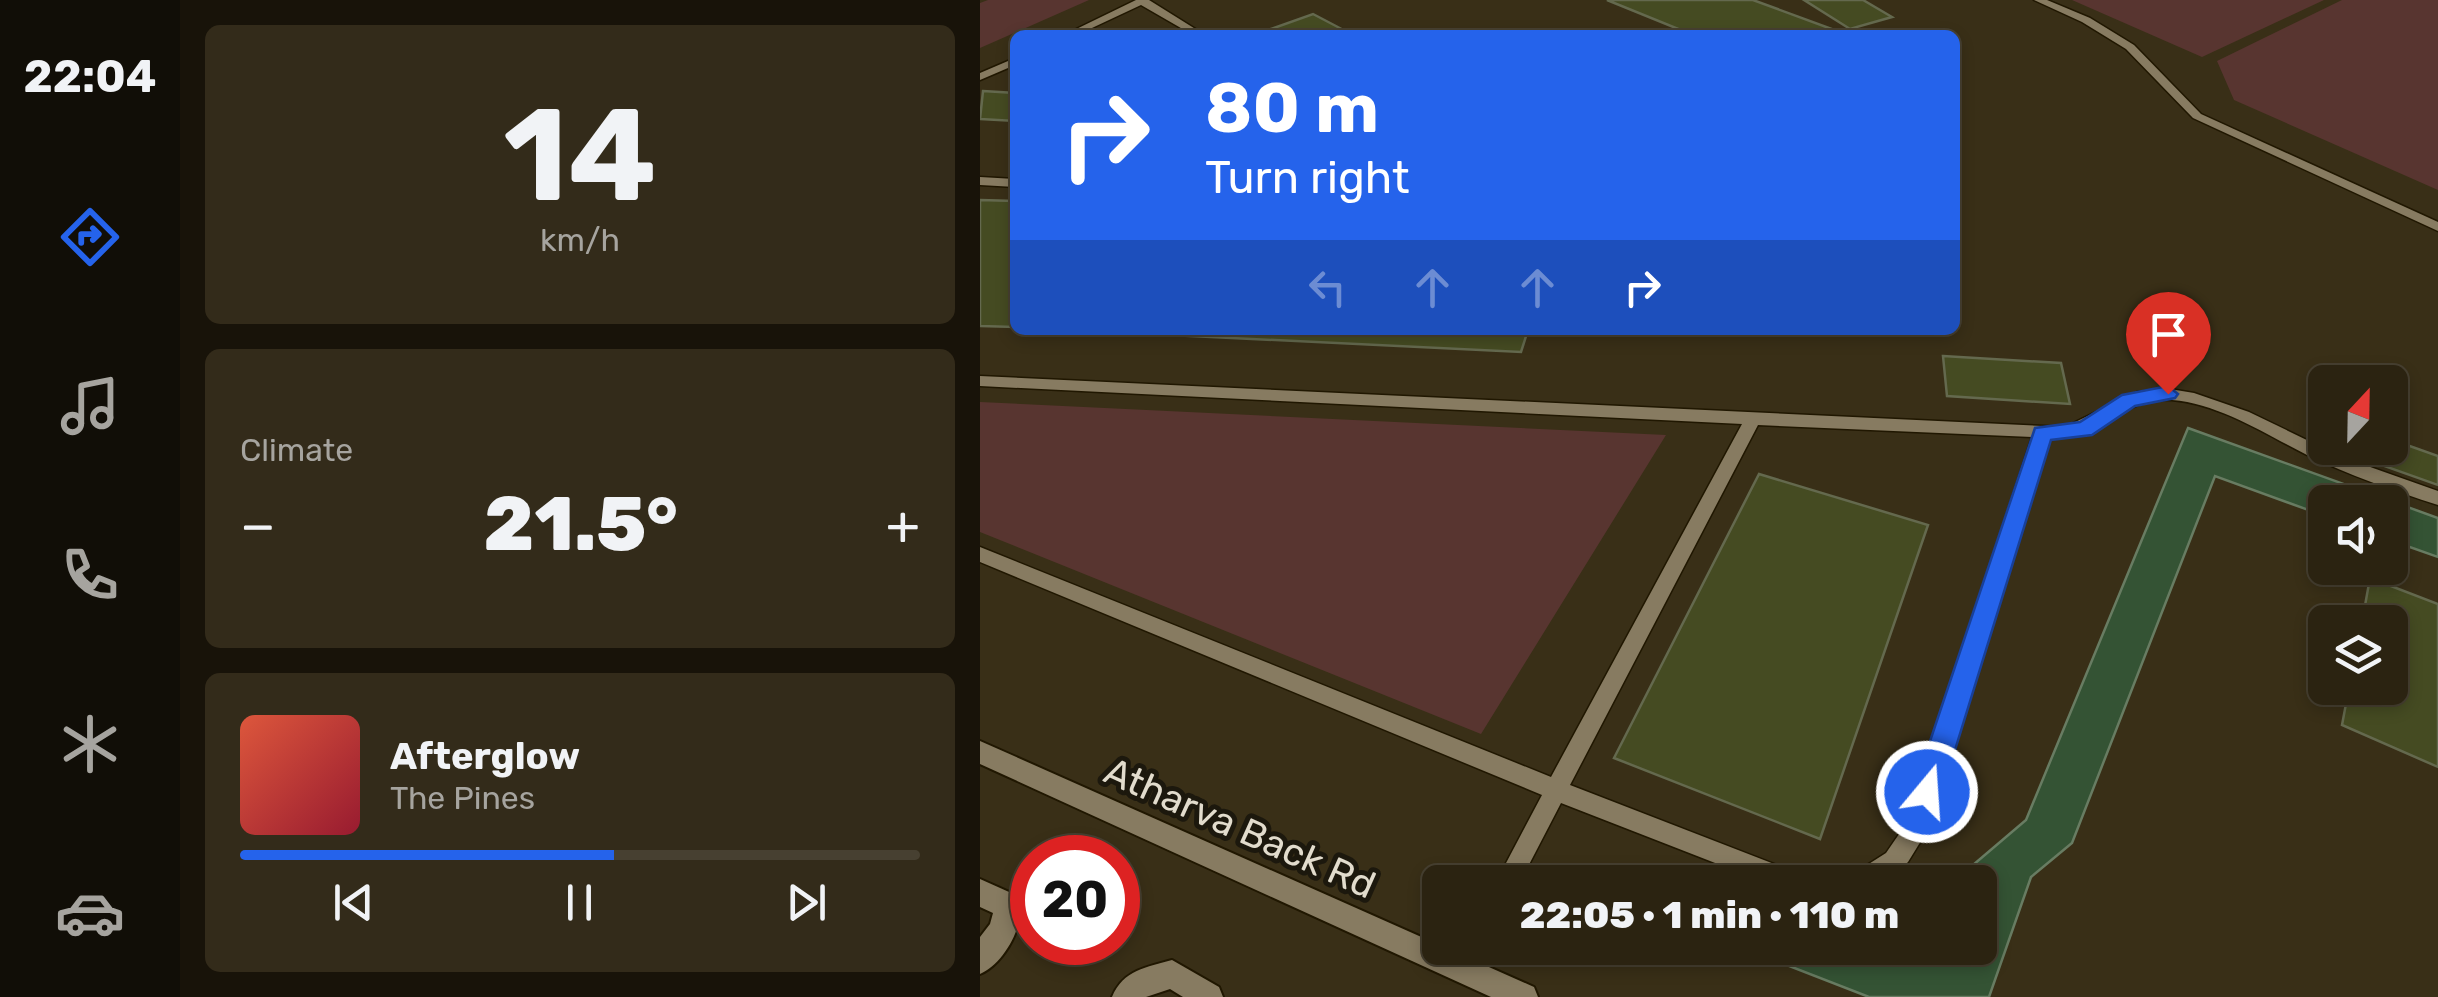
<!DOCTYPE html>
<html lang="en">
<head>
<meta charset="utf-8">
<style>
  body { margin:0; font-family:Rubik,sans-serif; background:#332b1a; color:#f1f3f6; height:100vh; display:flex; flex-direction:column; font-size:38px; white-space:nowrap }
  * { box-sizing:border-box; margin:0 }
  p { font-size:32px; color:#a6a49f }
  .icon { flex:none; width:55px; height:55px; fill:none; stroke:currentColor; stroke-width:2; stroke-linecap:round; stroke-linejoin:round }
  .map { position:relative; flex:1; overflow:hidden }
  .panel { display:flex; flex-direction:column; gap:25px; padding:25px; background:#181309; width:800px }
  .panel>* { flex:none }
  .guide { position:absolute; left:30px; top:30px; width:950px; height:305px; border-radius:15px; box-shadow:0 5px 15px #0003,0 0 0 2px #474031; background:#2563eb; color:#fff; overflow:hidden }
  .needle { width:65px; rotate:22deg }
  .tools { position:absolute; left:1328px; top:365px; display:grid; gap:20px }
  .tools a { display:grid; place-items:center; width:100px; height:100px; border-radius:15px; background:#2b2311; box-shadow:0 5px 15px #0003,0 0 0 2px #474031; font-size:50px }
  .speed { position:absolute; left:30px; top:835px; display:flex; gap:20px; font-size:50px; font-weight:700; text-align:center }
  .speed>* { display:grid; place-content:center; width:130px; height:130px; border-radius:50%; background:#2b2311; box-shadow:0 5px 15px #0003,0 0 0 2px #474031; line-height:1 }
  .speed .limit { border:15px solid #d22; background:#fff; color:#111 }
  .pin { position:absolute; display:grid; place-items:center; width:85px; height:85px; color:#fff; margin:-102px -42px; border-radius:50% 50% 50% 0; rotate:-45deg; box-shadow:0 0 10px #0007 }
  .pin .icon { rotate:45deg }
  .me { position:absolute; width:110px; margin:-55px; rotate:18deg; stroke-linejoin:round; filter:drop-shadow(0 0 8px #0008) }
  .turn { display:flex; align-items:center; gap:35px; height:210px; padding:0 30px; font-size:45px }
  .turn .icon { width:130px; height:130px; stroke-width:2.5 }
  .turn b { display:block; font-size:70px; line-height:85px }
  .lanes { display:flex; align-items:center; height:95px; padding:0 30px; background:#0003; justify-content:center; gap:50px; direction:ltr }
  .lanes .off { opacity:.35 }
  .big { font-size:75px; font-weight:800; line-height:1.1 }
  .panel .widget { flex:1; display:flex; flex-direction:column; justify-content:center; gap:15px; min-width:0; padding:0 35px; border-radius:15px; background:#332b1a }
  .panel .dial { align-items:center; gap:0 }
  .dial b { font-size:130px; line-height:1 }
  .song { display:flex; align-items:center; gap:30px }
  .cover { width:120px; height:120px; border-radius:15px; background:linear-gradient(135deg,hsl(10 70% 55%),hsl(350 70% 35%)) }
  .played { height:10px; border-radius:5px; background:linear-gradient(90deg,#2563eb 55%,#474031 55%) }
  .keys { display:flex; justify-content:space-around; direction:ltr }
  .heat { display:flex; justify-content:space-between; align-items:center; font-size:55px; direction:ltr }
  .trip { position:absolute; left:442px; top:865px; width:575px; height:100px; border-radius:15px; background:#2b2311; box-shadow:0 5px 15px #0003,0 0 0 2px #474031; font-weight:800; line-height:100px; text-align:center }
  main { display:flex; flex:1; min-height:0 }
  .menu { display:flex; flex-direction:column; width:180px; justify-content:space-around; align-items:center; background:#110e07; color:#a6a49f }
  .menu .icon { width:70px; height:70px }
  .menu .on { color:#2563eb }
  .menu b { font-size:45px; color:#f1f3f6 }
  .map>svg:first-child { display:block }
</style>
</head>
<body>
<main>
<nav class="menu">
<b>22:04</b>
<svg class="icon on" aria-label="directions" viewBox="0 0 24 24"><path d="M12 3l9 9-9 9-9-9zM9 14v-3h6M13 9l2 2-2 2"/></svg>
<svg class="icon" aria-label="music" viewBox="0 0 24 24"><path d="M9 18V5l10-2v13"/><circle cx="6" cy="18" r="3"/><circle cx="16" cy="16" r="3"/></svg>
<svg class="icon" aria-label="phone" viewBox="0 0 24 24"><path d="M5 4h4l2 5-3 2q2 4 5 5l2-3 5 2v4C11 20 4 13 5 4z"/></svg>
<svg class="icon" aria-label="climate" viewBox="0 0 24 24"><path d="M12 3v18M4 7l16 10M4 17L20 7"/></svg>
<svg class="icon" aria-label="car" viewBox="0 0 24 24"><path d="M5 17H2v-5l4-1 3-4h7l3 4 3 1v5h-3M9 17h6M6 11h13"/><circle cx="7" cy="17" r="2"/><circle cx="17" cy="17" r="2"/></svg>
</nav>
<section class="panel">
<div class="widget dial"><b>14</b><p>km/h</p></div>
<div class="widget"><p>Climate</p>
<div class="heat"><a>−</a><b class="big">21.5°</b><a>+</a></div>
</div>
<div class="widget">
<div class="song"><i class="cover"></i><div><b>Afterglow</b><p>The Pines</p></div></div>
<div class="played"></div>
<div class="keys"><svg class="icon" aria-label="previous" viewBox="0 0 24 24"><path d="M18 5L8 12l10 7zM5 5v14"/></svg><svg class="icon" aria-label="pause" viewBox="0 0 24 24"><path d="M8 5v14M16 5v14"/></svg><svg class="icon" aria-label="next" viewBox="0 0 24 24"><path d="M6 5l10 7-10 7zM19 5v14"/></svg></div>
</div>
</section>
<div class="map">
<svg width="1458" height="997" viewBox="0 0 1458 997">
  <rect width="100%" height="100%" fill="#392f17"/>
  <path fill="#583530" d="M8,0h101l-109,48v-45z
    M1092,0h252l-122,57z
    M1362,0h96v190l-204,-90 -17,-39z
    M0,402l686,33 -185,299 -501,-202z"/>
  <path fill="#345334" stroke="#687c62" stroke-width="2.5" d="M1208,428l250,90v39l-48,-17v-38h-65v14l-110,-40 -143,367 -41,34 -42,120h-120l-126,-49h109l16,6 8,-6h104v-66h-27l73,-62z"/>
  <path fill="#454b22" stroke="#64694e" stroke-width="2.5" d="M627,0h146l95,35h-155z
    M824,0h59l29,17 -42,12z
    M333,14l40,21h-99z
    M3,91l32,2v28l-35,-2z
    M0,200l35,1v126l-35,-1z
    M87,330h461l-7,22z
    M963,356l118,7 9,41 -123,-8z
    M1410,439l48,17v29l-79,-28 3,-9h28z
    M779,474l169,51 -108,314 -206,-81z
    M1390,578l68,26v163l-96,-42 7,-37h41v-66h-28z"/>
  <g fill="none" stroke-linecap="round" stroke-linejoin="round">
    <g stroke="#201701" stroke-width="3">
      <path id="lane" d="M156,0h13l56,35h-12l-52,-30 -64,30h-13z
        M1054,0h13l43,18 44,27 67,69 237,108v9l-245,-113 -67,-69 -44,-27z
        M35,58v7l-35,15v-7z
        M0,177l35,2v8l-35,-2z
        M0,376l1085,51 72,-35 33,-3 24,4 55,19 93,45 96,34v14c-44,-14 -89,-30 -131,-50 -42,-21 -87,-51 -135,-55 -47,-4 -77,40 -123,38l-125,398 -16,26 -20,19 -39,1 4,-8 33,-21 20,-29 126,-387 -274,-12 -188,360 230,89 4,8h-40l-203,-79 -41,79h-24l46,-87 -562,-233v-15l571,230 191,-353 -762,-38z
        M481,948h25l-14,31 -9,3 -9,-3 -3,-9z"/>
    </g>
    <g stroke="#201701" stroke-width="4">
      <path id="street" d="M0,741l554,246 4,10h-47l-511,-233z
        M0,879l38,17c10,26 -14,68 -38,78v-37l10,-13 3,-11 -13,-6z
        M192,960l47,27 4,10h-40l-13,-8 -24,8h-34c11,-27 35,-30 60,-37z"/>
    </g>
    <use href="#lane" fill="#877b61" fill-rule="evenodd"/>
    <use href="#street" fill="#877b61" fill-rule="evenodd"/>
  </g>
  <path fill="#2563eb" stroke="#184099" stroke-width="2.5" d="M1188,386l10,8 -3,4 -40,8 -43,29 -41,5 -109,352 -5,9 -10,4 -10,-4 -4,-9 122,-364 45,-6 42,-27z"/>
  <g text-anchor="middle" dominant-baseline="central" stroke-width="10" stroke-linejoin="round" paint-order="stroke">
    <g font-size="38" fill="#e2dccd" stroke="#1c180d">
      <text transform="translate(260 828) rotate(24)">Atharva Back Rd</text>
    </g>
  </g>
</svg>
<div class="tools">
<a><svg class="needle" viewBox="-14 -14 28 28"><path d="M0-13l5 13h-10z" fill="#e53935"/><path d="M0 13l5-13h-10z" fill="#a6a49f"/></svg></a>
<a><svg class="icon" aria-label="sound" viewBox="0 0 24 24"><path d="M4 9h4l5-4v14l-5-4H4zM17 9q2 3 0 6"/></svg></a>
<a><svg class="icon" aria-label="layers" viewBox="0 0 24 24"><path d="M12 4l9 5-9 5-9-5zM3 14l9 5 9-5"/></svg></a>
</div>
<div class="speed"><div class="limit">20</div></div>
<div class="pin" style="left:1188px;top:394px;background:#d93025"><svg class="icon" aria-label="arrive" viewBox="0 0 24 24"><path d="M6 21V4h12l-3 4 3 4H6"/></svg></div>
<svg class="me" style="left:947px;top:792px" viewBox="-20 -20 40 40"><circle r="17" fill="#2563eb" stroke="#fff" stroke-width="3"/><path d="M0-11L8 9 0 5-8 9z" fill="#fff"/></svg>
<div class="trip">22:05 · 1 min · 110 m</div>
<div class="guide">
<div class="turn"><svg class="icon" aria-label="right" viewBox="0 0 24 24"><path d="M7 20v-9h11M14 6l5 5-5 5"/></svg><div><b>80 m</b>Turn right</div></div>
<div class="lanes"><svg class="icon off" aria-label="left" viewBox="0 0 24 24"><path d="M17 20v-9H6M10 6l-5 5 5 5"/></svg><svg class="icon off" aria-label="ahead" viewBox="0 0 24 24"><path d="M12 20V5M6 11l6-6 6 6"/></svg><svg class="icon off" aria-label="ahead" viewBox="0 0 24 24"><path d="M12 20V5M6 11l6-6 6 6"/></svg><svg class="icon" aria-label="right" viewBox="0 0 24 24"><path d="M7 20v-9h11M14 6l5 5-5 5"/></svg></div>
</div>
</div>
</main>
</body>
</html>
